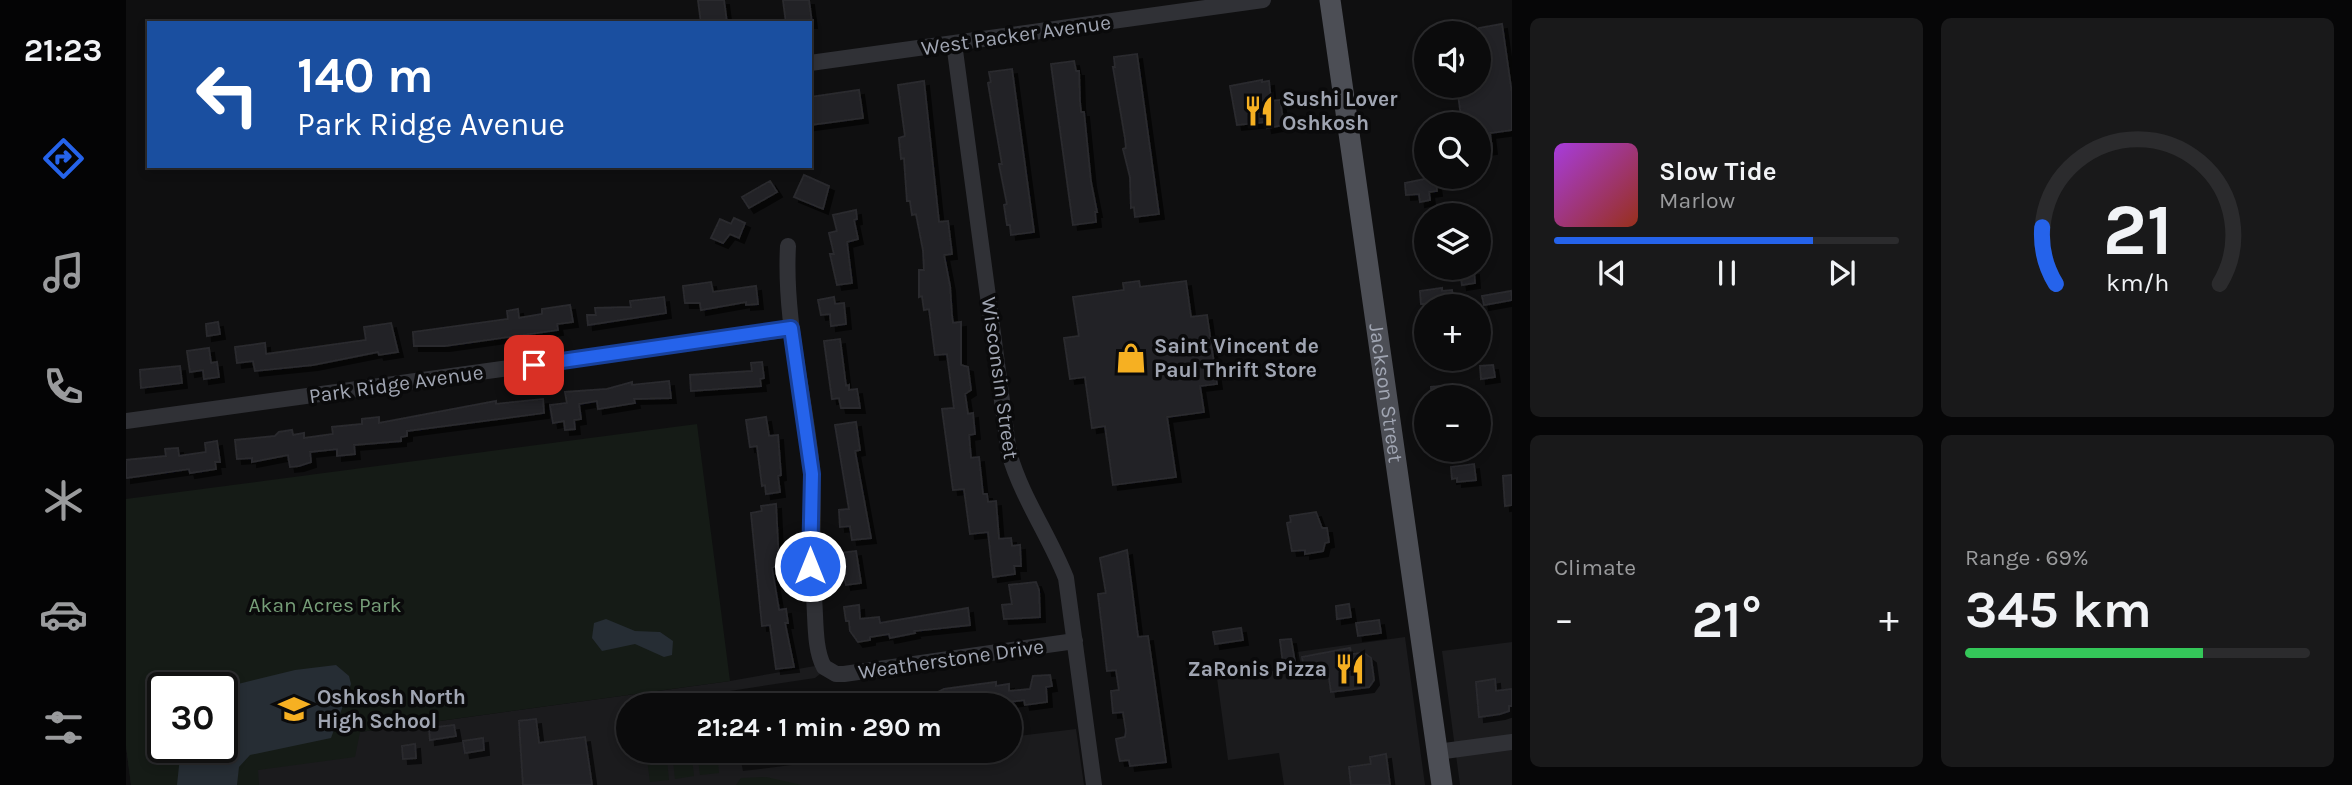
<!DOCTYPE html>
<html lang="en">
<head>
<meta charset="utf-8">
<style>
  body { margin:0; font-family:Karla,sans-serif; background:#19191a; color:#f1f3f6; height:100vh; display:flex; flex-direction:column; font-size:26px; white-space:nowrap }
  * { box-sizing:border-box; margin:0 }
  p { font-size:23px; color:#9a9b9d }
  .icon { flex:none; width:38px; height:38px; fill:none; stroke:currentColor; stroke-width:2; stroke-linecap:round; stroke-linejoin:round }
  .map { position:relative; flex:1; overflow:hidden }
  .drawer { display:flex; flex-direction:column; gap:18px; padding:18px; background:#060607; width:840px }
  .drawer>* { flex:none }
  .top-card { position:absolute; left:21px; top:21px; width:665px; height:147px; border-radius:0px; box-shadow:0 4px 10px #0003,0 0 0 2px #2b2b2d; background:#1a4fa0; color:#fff; overflow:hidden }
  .controls { position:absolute; left:1288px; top:21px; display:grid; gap:14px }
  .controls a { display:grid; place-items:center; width:77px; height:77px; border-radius:50%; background:#0b0b0c; box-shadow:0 4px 10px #0003,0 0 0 2px #2b2b2d; font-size:35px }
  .speed { position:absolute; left:21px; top:672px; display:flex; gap:14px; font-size:35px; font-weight:700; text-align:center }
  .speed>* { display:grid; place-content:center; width:91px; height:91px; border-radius:50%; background:#0b0b0c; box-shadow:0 4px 10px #0003,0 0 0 2px #2b2b2d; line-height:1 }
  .speed .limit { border:4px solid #111; border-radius:10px; background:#fff; color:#111 }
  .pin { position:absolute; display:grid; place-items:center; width:60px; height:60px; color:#fff; margin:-30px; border-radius:14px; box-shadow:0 4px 10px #0006 }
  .me { position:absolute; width:77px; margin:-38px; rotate:0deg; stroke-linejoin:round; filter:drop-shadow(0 0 5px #0008) }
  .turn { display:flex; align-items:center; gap:24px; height:147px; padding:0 35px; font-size:32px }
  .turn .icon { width:91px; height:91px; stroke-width:2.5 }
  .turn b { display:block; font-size:49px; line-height:60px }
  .big { font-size:52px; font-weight:700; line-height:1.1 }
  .drawer .card { flex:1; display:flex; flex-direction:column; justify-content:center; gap:10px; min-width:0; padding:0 24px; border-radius:10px; background:#19191a }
  .drawer .dial { align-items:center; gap:0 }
  .dial svg { height:182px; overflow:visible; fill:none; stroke:#2b2b2d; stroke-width:7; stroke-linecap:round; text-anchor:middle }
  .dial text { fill:#f1f3f6; stroke:none }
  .song { display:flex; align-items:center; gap:21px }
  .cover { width:84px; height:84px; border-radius:10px; background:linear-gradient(135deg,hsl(280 70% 55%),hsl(10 70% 35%)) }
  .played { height:7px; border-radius:4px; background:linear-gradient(90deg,#2563eb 75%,#2b2b2d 75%) }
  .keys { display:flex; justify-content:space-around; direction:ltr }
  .heat { display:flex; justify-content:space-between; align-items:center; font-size:38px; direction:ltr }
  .charge { height:10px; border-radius:5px; background:linear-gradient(90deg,#34c759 69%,#2b2b2d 0) }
  .drawer .tiles { flex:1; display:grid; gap:18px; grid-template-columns:repeat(2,1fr) }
  .trip { position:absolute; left:490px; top:693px; width:406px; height:70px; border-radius:35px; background:#0b0b0c; box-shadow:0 4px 10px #0003,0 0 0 2px #2b2b2d; font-weight:700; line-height:70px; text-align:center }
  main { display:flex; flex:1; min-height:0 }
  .menu { display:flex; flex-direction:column; width:126px; justify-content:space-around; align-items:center; background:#040405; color:#9a9b9d }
  .menu .icon { width:49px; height:49px }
  .menu .current { color:#2563eb }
  .menu b { font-size:32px; color:#f1f3f6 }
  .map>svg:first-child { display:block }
</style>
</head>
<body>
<main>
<nav class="menu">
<b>21:23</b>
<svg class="icon current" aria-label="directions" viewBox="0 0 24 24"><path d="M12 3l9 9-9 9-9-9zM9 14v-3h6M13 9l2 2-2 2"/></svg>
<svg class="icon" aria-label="music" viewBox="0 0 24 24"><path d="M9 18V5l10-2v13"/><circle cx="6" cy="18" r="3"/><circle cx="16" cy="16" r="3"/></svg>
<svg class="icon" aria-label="phone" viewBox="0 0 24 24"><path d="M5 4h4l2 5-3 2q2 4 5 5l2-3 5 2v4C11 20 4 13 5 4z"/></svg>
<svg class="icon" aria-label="climate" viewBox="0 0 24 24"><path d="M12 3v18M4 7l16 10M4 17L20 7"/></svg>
<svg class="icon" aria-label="car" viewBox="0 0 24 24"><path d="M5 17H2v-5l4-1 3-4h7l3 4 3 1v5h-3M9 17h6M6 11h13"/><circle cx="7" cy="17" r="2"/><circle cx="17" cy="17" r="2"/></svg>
<svg class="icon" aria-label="filters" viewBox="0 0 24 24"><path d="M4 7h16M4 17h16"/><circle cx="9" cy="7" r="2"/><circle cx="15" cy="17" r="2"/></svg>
</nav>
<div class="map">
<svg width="1386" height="785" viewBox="0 0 1386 785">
  <defs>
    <filter id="shadow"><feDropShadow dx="5" dy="5" stdDeviation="0" flood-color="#0009"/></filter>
  </defs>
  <rect width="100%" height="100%" fill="#0f0f10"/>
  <path fill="#1b1b1d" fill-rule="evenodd" d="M1279,637l20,148h-141l-5,-32 -51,7 -11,-82 81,-10 -1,-16z
    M1386,642v143h-52l-18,-134z
    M57,659l177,73 370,-51 85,-15 5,8 -5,4 -85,13 2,14h-104v46h111l4,20 160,-20h107v-14l66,-8 8,56h-953l-5,-39v-60zM37,688h59v59h-59z"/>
  <path fill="#151b16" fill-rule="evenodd" d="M571,424l33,257 -370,51 -5,25 -97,13 1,15h-128l-5,-39v-247zM37,688h59v59h-59z
    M520,751h20l3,29 -19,2z
    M546,751h19l3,25 -19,3z
    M571,751h20l2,22 -19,2z
    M640,777l36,8h-66l5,-7z"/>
  <path fill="#262d34" d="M480,619l29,12 25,1 13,9 -1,14 -8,2 -29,-13 -33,7 -10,-13 2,-15z
    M210,665l13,11 2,8 -20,54 -81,17 -11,12 -2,18h-60l4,-38h41v-59l73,-18z"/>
  <path fill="#222225" stroke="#29292d" stroke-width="2" filter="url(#shadow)" d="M572,0h26l3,23h-26z
    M657,0h26l3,23h-26z
    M1376,24l10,70v36l-22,3 2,16 -13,2v-27h-17l-5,-38h22v-58z
    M1011,54l22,160 -24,3 -1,-10 -3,1 -1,-31 -7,-28 3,-1 -1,-10 -12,-71h2l-1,-10z
    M948,61l2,10h3l1,31 1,10h3l7,70 6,30h-2l1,10 -23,3 -22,-161z
    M886,69l22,163 -23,3 -1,-10h-3l-3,-20 3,-1 -8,-40h3l-14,-81 3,-1 -2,-10z
    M1136,80v2l7,-1 2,20 9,-1 4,25 -17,3 -1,-6 -29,3 -7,-39z
    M798,81l15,141 9,-1 4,33 -8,1 6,31 2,30 1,7 8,-1v43l7,2 3,23 -6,4 3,20 5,-1 1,11 1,10 -6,1 2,23 8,-1 4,37h4l1,8 8,-1 3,38 12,-1 1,8 8,-1 1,21h-7l1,8 -22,3 -5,-45 -18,2 -6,-45 -11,1 -11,-81 12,-1 -7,-54 -12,1 -6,-46 -5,1 -2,-14 -3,1v-27h5l-1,-20 -7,-36 -4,1 -2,-14h-3l-3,-43 -3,1 -2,-21 6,-2 -7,-51z
    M733,90l4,28 -53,7v-28z
    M678,175l25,11 -6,23 -29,-12z
    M1309,177l2,14 -8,1 1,8 -10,2 -1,-8 -13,1 -1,-12z
    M644,181l7,11 -28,16 -7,-11z
    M730,210l1,9 -3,1 4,19 -11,3 5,41 -15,2 -7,-31h4l-5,-21 8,-2 -4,-16z
    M608,218l11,5 -6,15 -9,-4 -7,9 -12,-5 9,-19 11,5z
    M1348,270l1,13 -13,2 -2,-13z
    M1013,281l1,6 46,-6 5,36 16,-2 10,69 -17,2 4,26 -37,5 9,60 -63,8 -8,-59 -13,2 -7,-51 -15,2 -6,-41 15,-2 -6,-39 51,-7 -1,-7z
    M585,282l2,10 43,-6 2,18 -12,1v-3l-45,8 -1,-7h-15l-2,-17z
    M1316,288v3l10,-1 2,14h-33l-1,-13z
    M1385,291l1,9 -28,5 -2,-9z
    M538,297l2,16 -78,12 -1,-10h9l-1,-7 36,-1 -1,-6z
    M708,297l1,7 9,-1 2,21 -15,2 -1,-12 -9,1 -3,-15z
    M444,305l3,17 -16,2 1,6 -113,16h-31l-1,-14 95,-13 -1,-8 11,-2 1,9 23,-4v-5z
    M92,322l2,12 -13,2 -1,-12z
    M265,323l7,29 -19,3 -1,-3 -65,13 -58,6 -2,-10 -16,2 -2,-16 30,-4 1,11 100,-14 -2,-13z
    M714,339l6,47 3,-1v5l8,-1 3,19h-19l-2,-10 -7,1 -8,-58z
    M83,348l2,15 6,-1 2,15 -15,2 -1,-9 -13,2 -3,-21z
    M636,362l2,16 -4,1 1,7 -70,5 -1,-16 62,-4 -1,-8z
    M1367,365l2,12 -14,2 -1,-13z
    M54,366l2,17 -41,5 -1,-18z
    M543,381l2,17 -37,1 1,4 -37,6 -1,-8 -18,3 2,15 -7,1 1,9 -10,1 -1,-9 -11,2 -3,-18 17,-2 -2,-11 42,-3 25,-7v3z
    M1328,385l2,12h-24l-1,-10z
    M417,399l1,14 -137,18v5l-6,1v4l-47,4 1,9 -18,2v-7l-27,3 1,10 -12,4 -9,1 -2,-12 -36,7v-4l-15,1 -2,-19 40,-4 4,-4 13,-2 1,5 11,-2v5l22,-3 7,-1 -1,-7 30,-3v-5l17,-2v6l117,-22v3z
    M640,417l3,19 9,-1 3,40 -3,1 2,16 -14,2 -1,-9 -3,1 -5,-40 -7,1 -4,-27z
    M730,422l4,28 -5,1 16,87 -19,2 -2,-14 -10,1 -1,-17 10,-1 -14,-84z
    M91,441l3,21h-5l1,7 -26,4 -1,-4 -63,9v-18l40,-4 -1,-7 13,-1 1,8 27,-4 -1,-9z
    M1348,464l2,16 -19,2v-4l-5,1 -1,-12z
    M1386,475v30l-7,1 -2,-30z
    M650,504l3,60 -7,4 7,42 7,-1 2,14h-3l9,44 -18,2 -6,-44 -8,1 -11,-113 11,-2 -1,-5z
    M1190,512l6,16h5l2,14 -4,1 -2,8 -18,3v-4l-13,1 -5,-28 4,-1 -1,-6z
    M1001,550l11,87 10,-1 18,126 -36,4 -1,-6 -9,1 -2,-10 -2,-12 9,-2 1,-6 -3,-19 -10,1 -2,-22 8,-1 -3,-20 -9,1 -9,-77 8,-1 -6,-35z
    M730,551l5,32 -15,2 -7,-32z
    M910,582l3,8 1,27 -36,2 -2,-14 10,-1 -3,-19z
    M1223,604l2,13 -14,2 -1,-13z
    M733,605l1,14 19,-2 1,6 88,-15 2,17 -56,6 1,2 -25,5 -1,-4 -19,3v3l-12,2 -8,-11 -1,-10h-3l-2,-14z
    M1253,620l2,13 -23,3 -2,-13z
    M1115,628l2,12 -28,4 -2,-12z
    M1165,639l4,23 -12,2 -3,-24z
    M1224,648l1,6 13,-1 7,5 3,22 -5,7 -38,5 -3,-21 -23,3 -3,-17z
    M924,675l2,11 -6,1 1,15 -22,3 -1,-5 -37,5 -1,-9 -30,4v5h-58l-1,-10 22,-3 1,6 18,-3v-3l6,-3 52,-7v4l13,-2v7l21,-2 3,-13z
    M1369,679l1,12 16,-2v17h-3v5l-9,3 -21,3 -3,-35z
    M410,719l3,24 46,-6 7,48h-69l-4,-64z
    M328,725l2,11 -26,4 -1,-12z
    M357,738l1,12 -19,3 -2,-12z
    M289,744l1,14 -13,1 -1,-13z
    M1260,754l4,31h-39l-2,-18 22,-3 -1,-7z"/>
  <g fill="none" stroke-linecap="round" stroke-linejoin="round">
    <path stroke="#303136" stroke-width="16" d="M828,43l55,410c13,45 40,82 57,125l28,207
      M684,63l453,-63
      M662,246c-4,72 15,141 23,213 5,46 -2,93 3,139 2,21 0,51 10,69l12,7h8l231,-33
      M0,421l665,-92
      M1311,752l75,-10"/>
    <path stroke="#4c4e55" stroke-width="21" id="s1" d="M1204,0l112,785"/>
  </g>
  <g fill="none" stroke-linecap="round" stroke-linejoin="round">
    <g stroke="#184099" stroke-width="18">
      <path id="route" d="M408,365l257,-37 21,146 -2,92"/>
    </g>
    <use href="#route" stroke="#2563eb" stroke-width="12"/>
  </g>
  <defs>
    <g id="restaurant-bare" transform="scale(2.415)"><path d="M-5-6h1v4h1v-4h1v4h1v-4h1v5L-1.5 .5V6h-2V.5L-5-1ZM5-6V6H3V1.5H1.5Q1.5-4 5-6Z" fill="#f6b022" stroke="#0a0a0b" stroke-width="2.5" paint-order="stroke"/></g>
    <g id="shop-bare" transform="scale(2.415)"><path d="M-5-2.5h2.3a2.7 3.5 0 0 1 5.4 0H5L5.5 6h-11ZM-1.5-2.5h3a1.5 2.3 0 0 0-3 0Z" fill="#f6b022" stroke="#0a0a0b" stroke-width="2.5" paint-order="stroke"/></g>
    <g id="school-bare" transform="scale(2.415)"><path d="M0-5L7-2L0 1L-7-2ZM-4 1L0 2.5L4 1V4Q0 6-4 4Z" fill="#f6b022" stroke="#0a0a0b" stroke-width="2.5" paint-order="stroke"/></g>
  </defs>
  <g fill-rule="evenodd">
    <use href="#restaurant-bare" x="1133" y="111"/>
    <use href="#shop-bare" x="1005" y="358"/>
    <use href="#restaurant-bare" x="1224" y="669"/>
    <use href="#school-bare" x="168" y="709"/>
  </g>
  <g text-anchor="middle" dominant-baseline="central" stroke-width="7" stroke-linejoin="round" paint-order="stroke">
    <g font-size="21" fill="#a0a5b2" stroke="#0a0a0b">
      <text transform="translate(890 35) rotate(-8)">West Packer Avenue</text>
      <text transform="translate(874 378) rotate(82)">Wisconsin Street</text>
      <text transform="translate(270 384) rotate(-8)">Park Ridge Avenue</text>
      <text stroke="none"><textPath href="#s1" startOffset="397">Jackson Street</textPath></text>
      <text transform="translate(825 659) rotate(-8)">Weatherstone Drive</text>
    </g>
    <g font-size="21" font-weight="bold" fill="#a0a5b2" stroke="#0a0a0b" text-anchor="start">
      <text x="1156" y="99">Sushi Lover<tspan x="1156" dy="24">Oshkosh</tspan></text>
      <text x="1028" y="346">Saint Vincent de<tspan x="1028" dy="24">Paul Thrift Store</tspan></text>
      <text x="1201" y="669" text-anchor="end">ZaRonis Pizza</text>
      <text x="191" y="697">Oshkosh North<tspan x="191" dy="24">High School</tspan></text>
    </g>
    <g font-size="21" fill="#769e78" stroke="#0a0a0b">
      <text x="199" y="605">Akan Acres Park</text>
    </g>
  </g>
</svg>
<div class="controls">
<a><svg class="icon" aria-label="sound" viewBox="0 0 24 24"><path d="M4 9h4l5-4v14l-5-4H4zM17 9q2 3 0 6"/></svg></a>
<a><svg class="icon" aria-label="search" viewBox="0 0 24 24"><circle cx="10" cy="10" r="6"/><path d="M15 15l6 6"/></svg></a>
<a><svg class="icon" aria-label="layers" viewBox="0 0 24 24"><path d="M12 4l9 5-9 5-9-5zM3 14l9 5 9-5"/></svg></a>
<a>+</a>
<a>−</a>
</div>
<div class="speed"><div class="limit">30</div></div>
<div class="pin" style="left:408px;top:365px;background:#d93025"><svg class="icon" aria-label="arrive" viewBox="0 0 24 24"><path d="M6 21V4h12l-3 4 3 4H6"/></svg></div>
<svg class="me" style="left:684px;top:566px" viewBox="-20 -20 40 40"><circle r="17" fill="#2563eb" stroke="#fff" stroke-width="3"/><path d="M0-11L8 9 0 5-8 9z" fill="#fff"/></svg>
<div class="trip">21:24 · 1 min · 290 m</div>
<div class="top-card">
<div class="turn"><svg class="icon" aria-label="left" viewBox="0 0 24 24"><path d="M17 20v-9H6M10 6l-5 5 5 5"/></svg><div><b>140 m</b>Park Ridge Avenue</div></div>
</div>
</div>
<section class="drawer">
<div class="tiles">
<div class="card">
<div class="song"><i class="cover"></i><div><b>Slow Tide</b><p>Marlow</p></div></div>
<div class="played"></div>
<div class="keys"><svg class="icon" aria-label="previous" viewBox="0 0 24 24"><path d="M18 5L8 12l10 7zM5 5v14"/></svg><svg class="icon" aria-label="pause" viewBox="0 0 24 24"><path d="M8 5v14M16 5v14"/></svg><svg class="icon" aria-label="next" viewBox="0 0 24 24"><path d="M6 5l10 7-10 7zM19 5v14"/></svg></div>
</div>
<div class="card dial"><svg viewBox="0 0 100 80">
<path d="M14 69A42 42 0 1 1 86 69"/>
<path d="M14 69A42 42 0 0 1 8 44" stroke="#2563eb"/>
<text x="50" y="56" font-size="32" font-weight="700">21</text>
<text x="50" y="72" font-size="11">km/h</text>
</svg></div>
<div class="card"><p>Climate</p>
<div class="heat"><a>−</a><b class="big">21°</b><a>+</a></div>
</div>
<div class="card"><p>Range · 69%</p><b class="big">345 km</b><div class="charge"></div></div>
</div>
</section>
</main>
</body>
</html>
